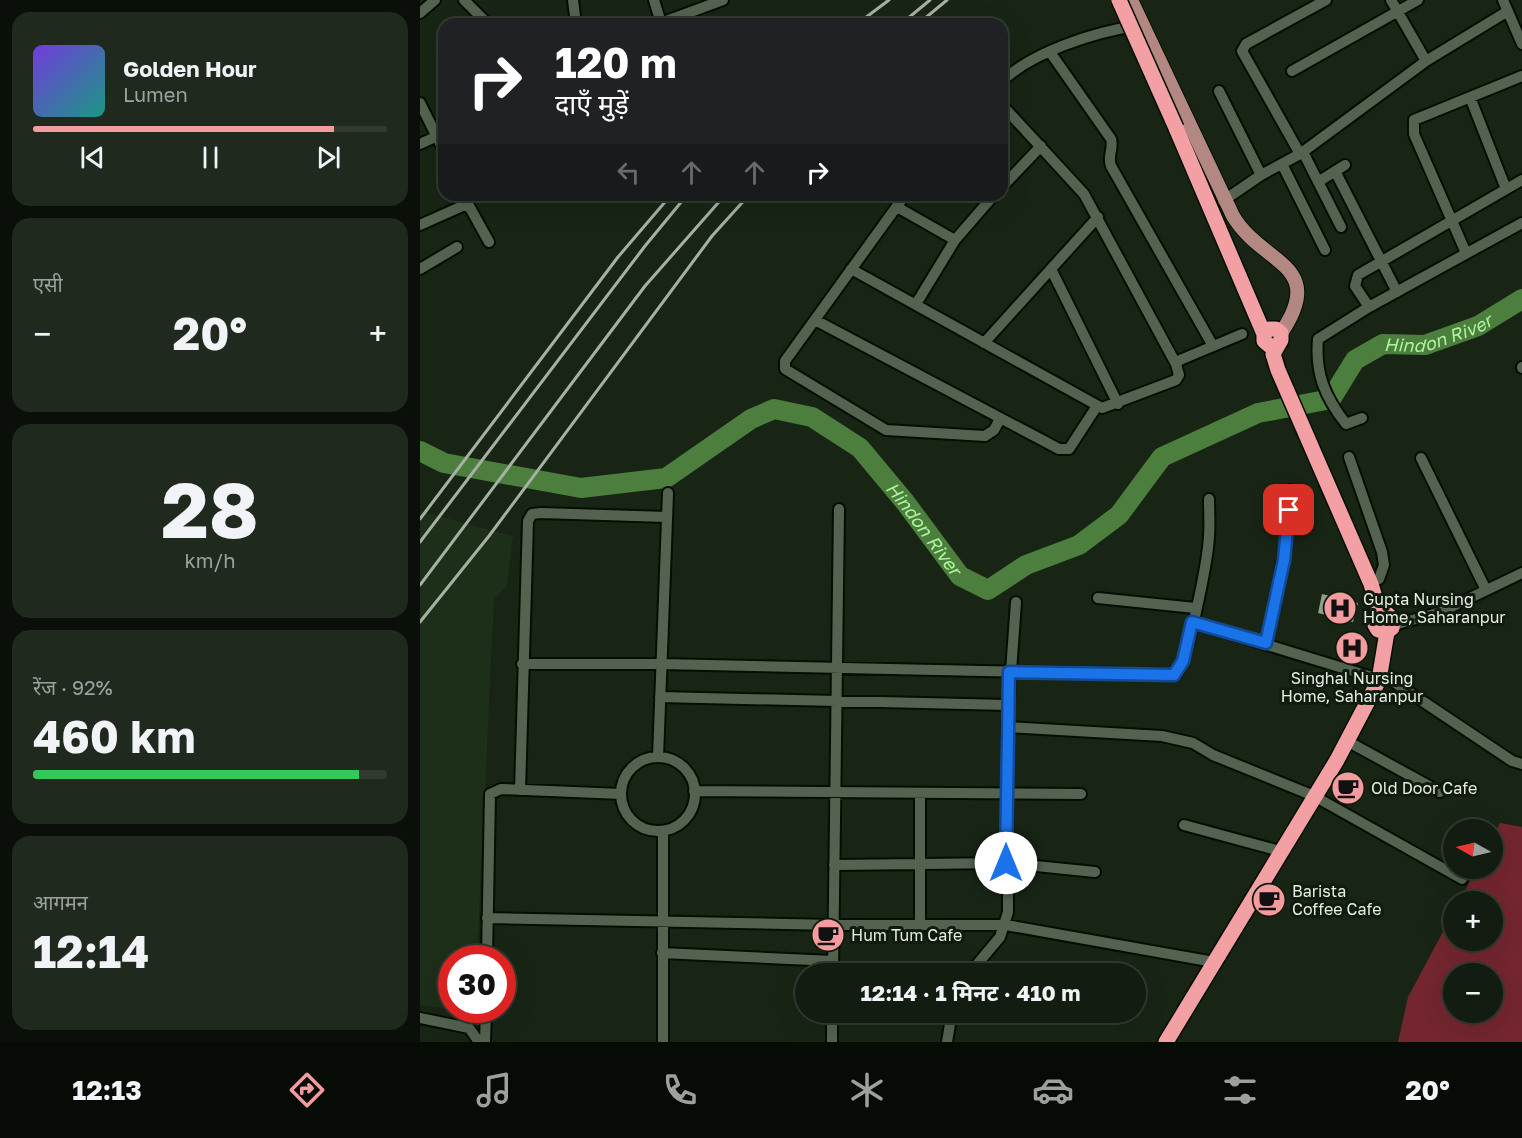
<!DOCTYPE html>
<html lang="hi">
<head>
<meta charset="utf-8">
<style>
  body { margin:0; font-family:"Golos Text","Noto Sans Devanagari",sans-serif; background:#1f291e; color:#f1f3f6; height:100vh; display:flex; flex-direction:column; font-size:22px; white-space:nowrap }
  * { box-sizing:border-box; margin:0 }
  p { font-size:20px; color:#9ca19f }
  .icon { flex:none; width:33px; height:33px; fill:none; stroke:currentColor; stroke-width:2; stroke-linecap:round; stroke-linejoin:round }
  .map { position:relative; flex:1; overflow:hidden }
  .sheet { display:flex; flex-direction:column; gap:12px; padding:12px; background:#0a0f09; width:420px }
  .sheet>* { flex:none }
  .top-card { position:absolute; left:18px; top:18px; width:570px; height:183px; border-radius:18px; box-shadow:0 6px 24px #0002,0 0 0 2px #313a30; background:#202124; color:#fff; overflow:hidden }
  .needle { width:39px; rotate:278deg }
  .tools { position:absolute; left:1023px; top:819px; display:grid; gap:12px }
  .tools a { display:grid; place-items:center; width:60px; height:60px; border-radius:50%; background:#121c10; box-shadow:0 6px 24px #0002,0 0 0 2px #313a30; font-size:30px }
  .speed { position:absolute; left:18px; top:945px; display:flex; gap:12px; font-size:30px; font-weight:700; text-align:center }
  .speed>* { display:grid; place-content:center; width:78px; height:78px; border-radius:50%; background:#121c10; box-shadow:0 6px 24px #0002,0 0 0 2px #313a30; line-height:1 }
  .speed .limit { border:9px solid #d22; background:#fff; color:#111 }
  .pin { position:absolute; display:grid; place-items:center; width:51px; height:51px; color:#fff; margin:-26px; border-radius:12px; box-shadow:0 3px 9px #0006 }
  .me { position:absolute; width:66px; margin:-33px; rotate:0deg; stroke-linejoin:round; filter:drop-shadow(0 0 4px #0008) }
  .turn { display:flex; align-items:center; gap:21px; height:126px; padding:0 18px; font-size:27px }
  .turn .icon { width:78px; height:78px; stroke-width:2.5 }
  .turn b { display:block; font-size:42px; line-height:51px }
  .lanes { display:flex; align-items:center; height:57px; padding:0 18px; background:#0003; justify-content:center; gap:30px; direction:ltr }
  .lanes .off { opacity:.35 }
  .big { font-size:45px; font-weight:700; line-height:1.1 }
  .sheet .tile { flex:1; display:flex; flex-direction:column; justify-content:center; gap:9px; min-width:0; padding:0 21px; border-radius:18px; background:#1f291e }
  .sheet .dial { align-items:center; gap:0 }
  .dial b { font-size:78px; line-height:1 }
  .song { display:flex; align-items:center; gap:18px }
  .cover { width:72px; height:72px; border-radius:9px; background:linear-gradient(135deg,hsl(260 70% 55%),hsl(170 70% 35%)) }
  .played { height:6px; border-radius:3px; background:linear-gradient(90deg,#f49b9f 85%,#313a30 85%) }
  .keys { display:flex; justify-content:space-around; direction:ltr }
  .heat { display:flex; justify-content:space-between; align-items:center; font-size:33px; direction:ltr }
  .charge { height:9px; border-radius:4px; background:linear-gradient(90deg,#34c759 92%,#313a30 0) }
  .trip { position:absolute; left:375px; top:963px; width:351px; height:60px; border-radius:30px; background:#121c10; box-shadow:0 6px 24px #0002,0 0 0 2px #313a30; font-weight:700; line-height:60px; text-align:center }
  .tab-bar { display:flex; height:96px; justify-content:space-around; align-items:center; background:#070b06; color:#9ca19f }
  .tab-bar .icon { width:42px; height:42px }
  .tab-bar .current { color:#f49b9f }
  .tab-bar b { font-size:27px; color:#f1f3f6 }
  main { display:flex; flex:1; min-height:0 }
  .map>svg:first-child { display:block }
</style>
</head>
<body>
<main>
<section class="sheet">
<div class="tile">
<div class="song"><i class="cover"></i><div><b>Golden Hour</b><p>Lumen</p></div></div>
<div class="played"></div>
<div class="keys"><svg class="icon" aria-label="previous" viewBox="0 0 24 24"><path d="M18 5L8 12l10 7zM5 5v14"/></svg><svg class="icon" aria-label="pause" viewBox="0 0 24 24"><path d="M8 5v14M16 5v14"/></svg><svg class="icon" aria-label="next" viewBox="0 0 24 24"><path d="M6 5l10 7-10 7zM19 5v14"/></svg></div>
</div>
<div class="tile"><p>एसी</p>
<div class="heat"><a>−</a><b class="big">20°</b><a>+</a></div>
</div>
<div class="tile dial"><b>28</b><p>km/h</p></div>
<div class="tile"><p>रेंज · 92%</p><b class="big">460 km</b><div class="charge"></div></div>
<div class="tile"><p>आगमन</p><b class="big">12:14</b></div>
</section>
<div class="map">
<svg width="1102" height="1042" viewBox="0 0 1102 1042">
  <rect width="100%" height="100%" fill="#182515"/>
  <path fill="#1d2e19" d="M0,511l93,25 -6,50 -13,13 -17,359h-25l-1,51 -31,-4z"/>
  <path fill="#73262f" fill-rule="evenodd" d="M1080,823l22,4v215h-124l10,-45 45,-84 1,27h38v-38l-32,-1 16,-32 16,-1 1,-31zM1034,974h38v38h-38z"/>
  <g fill="none" stroke-linecap="round" stroke-linejoin="round">
    <path stroke="#4c7e3e" stroke-width="20" id="s1" d="M0,451l24,12 137,25 85,-10 85,-59 23,-10 38,8 48,31 45,54 55,74 28,14 38,-25 53,-20 40,-30 43,-58 96,-44 73,-14 24,-39 28,-16 42,1 53,-19 44,-27"/>
  </g>
  <path fill="#8f9f8b" d="M902,594l36,9 -5,19 -35,-9z
    M920,639l18,4 -2,10 -18,-4z"/>
  <g fill="none" stroke-linecap="round" stroke-linejoin="round">
    <g stroke="#040e02" stroke-width="14">
      <path id="minor" d="M44,0l24,24
        M153,0l3,24
        M234,0l7,23
        M971,0l35,61
        M1083,0l19,44
        M0,13l15,-13
        M238,24l65,-24
        M630,52l61,87c3,9 -4,17 0,27l102,180
        M872,71l126,-71
        M582,81c31,-29 92,-49 134,-55
        M799,91l42,84
        M1050,97l36,92
        M0,103l24,48
        M582,105l82,89 92,170
        M0,144l24,-11
        M883,152l38,75
        M880,154l-58,-103 4,-7 80,-44
        M862,164l43,86
        M915,171l62,121
        M898,182l27,-17
        M582,187l39,-41
        M43,195l26,47
        M485,195l-120,166v8l101,61 99,6 9,-6 6,-11
        M803,201l38,-26 39,-21 126,-93 82,-50
        M477,207l58,33
        M0,225l47,-21
        M1046,253l-52,-119v-14l108,-44
        M0,269l37,-22
        M431,269l251,139 74,-28 3,-5 -3,-11 4,-4 62,-26
        M631,269l67,135
        M496,304l39,-64 39,-45
        M949,307l-14,-21 3,-11 164,-95
        M395,320l244,129h10l28,-43
        M564,343l114,-126
        M1102,367v1
        M942,418l-16,6c-21,-27 -31,-50 -28,-85l51,-32 153,-84
        M929,457l33,95 2,13 -5,14
        M1001,458l65,132
        M678,598l97,10
        M772,622l180,55
        M974,625l47,-13 81,-39
        M846,643l20,-97 4,-56
        M102,664h139l514,11c13,-11 33,-117 34,-139 1,-12 0,-25 0,-37
        M962,674l130,87 10,3
        M240,697l348,8
        M587,727l155,9 31,7 20,12 101,41 148,83
        M927,741l93,51
        M238,757l10,-264
        M201 794a37 37 0 1 1 74 0a37 37 0 1 1-74 0Z
        M100,790l8,-269 4,-7 9,-1 126,4
        M274,791l387,3
        M500,795v130
        M764,825l96,26
        M414,865l172,-2 89,9
        M67,918l347,7h172l208,37
        M242,953l171,8
        M67,958l3,-164 11,-5 120,5
        M413,974l6,-465
        M549,974l31,-37 8,-25 -1,-185 9,-125
        M0,1018l49,10 10,14
        M65,1042l1,-32
        M243,1042v-211
        M412,1042v-30
        M527,1042l5,-30"/>
    </g>
    <g stroke="#040e02" stroke-width="16">
      <path id="major" d="M711,0l102,216c29,49 95,48 48,117"/>
    </g>
    <g stroke="#040e02" stroke-width="18">
      <path id="highway" d="M756,128l88,206
        M857,346h-7l-6,-5v-7l5,-5h7l5,4v7l-8,14 5,16 93,214 9,30 -5,11 3,5 9,2 5,-4 1,-9 -7,-6 -6,1
        M746,1042l171,-282 42,-80 8,-48"/>
    </g>
    <use href="#minor" stroke="#546350" stroke-width="10"/>
    <use href="#major" stroke="#b38882" stroke-width="14"/>
    <use href="#highway" stroke="#f2a0a4" stroke-width="15"/>
    <path stroke="#a6b0a4" stroke-width="3" d="M437,24l32,-24
      M481,24l29,-24
      M498,24l29,-24
      M0,519l198,-262 53,-62
      M0,542l225,-296 42,-51
      M0,585l225,-299 80,-91
      M0,622l69,-86 223,-300 37,-41"/>
    <g stroke="#040e02" stroke-width="18" stroke-linecap="butt">
      <path id="highway-bridge" d="M699,0l57,128"/>
    </g>
    <use href="#highway-bridge" stroke="#f2a0a4" stroke-width="15"/>
  </g>
  <g fill="none" stroke-linecap="round" stroke-linejoin="round">
    <g stroke="#114b97" stroke-width="15">
      <path id="route" d="M586,863l3,-191 165,3 9,-14 9,-39 74,21 18,-83 5,-50"/>
    </g>
    <use href="#route" stroke="#1a73e8" stroke-width="10"/>
  </g>
  <defs>
    <g id="hospital-disc" transform="scale(1.725)"><circle r="9.5" fill="#f49b9f" stroke="#0f1b0c"/><path d="M-5-5h3v3.5h4V-5h3V5h-3V1.5h-4V5h-3Z" fill="#111"/></g>
    <g id="cafe-disc" transform="scale(1.725)"><circle r="9.5" fill="#f49b9f" stroke="#0f1b0c"/><path d="M-5.5-4.5H6V0H3Q3 3.5 0 3.5H-2.5Q-5.5 3.5-5.5 0ZM3-3.2v2h1.7v-2ZM-6 4.5H4V6H-6Z" fill="#111"/></g>
  </defs>
  <g fill-rule="evenodd">
    <use href="#hospital-disc" x="920" y="608"/>
    <use href="#hospital-disc" x="932" y="648"/>
    <use href="#cafe-disc" x="928" y="788"/>
    <use href="#cafe-disc" x="849" y="900"/>
    <use href="#cafe-disc" x="408" y="935"/>
  </g>
  <g text-anchor="middle" dominant-baseline="central" stroke-width="6" stroke-linejoin="round" paint-order="stroke">
    <g font-size="16" fill="#e5eee3" stroke="#0f1b0c" text-anchor="start">
      <text x="943" y="599">Gupta Nursing<tspan x="943" dy="18">Home, Saharanpur</tspan></text>
      <text x="932" y="678" text-anchor="middle">Singhal Nursing<tspan x="932" dy="18">Home, Saharanpur</tspan></text>
      <text x="951" y="788">Old Door Cafe</text>
      <text x="872" y="891">Barista<tspan x="872" dy="18">Coffee Cafe</tspan></text>
      <text x="431" y="935">Hum Tum Cafe</text>
    </g>
    <g font-size="18" font-style="italic" fill="#aef69b" stroke="#0f1b0c">
      <text stroke="none"><textPath href="#s1" startOffset="1209">Hindon River</textPath></text>
      <text stroke="none"><textPath href="#s1" startOffset="579">Hindon River</textPath></text>
    </g>
  </g>
</svg>
<div class="tools">
<a><svg class="needle" viewBox="-14 -14 28 28"><path d="M0-13l5 13h-10z" fill="#e53935"/><path d="M0 13l5-13h-10z" fill="#9ca19f"/></svg></a>
<a>+</a>
<a>−</a>
</div>
<div class="speed"><div class="limit">30</div></div>
<div class="pin" style="left:869px;top:510px;background:#d93025"><svg class="icon" aria-label="arrive" viewBox="0 0 24 24"><path d="M6 21V4h12l-3 4 3 4H6"/></svg></div>
<svg class="me" style="left:586px;top:863px" viewBox="-20 -20 40 40"><circle r="19" fill="#fff"/><path d="M0-13L10 11 0 6-10 11z" fill="#1a73e8"/></svg>
<div class="trip">12:14 · 1 मिनट · 410 m</div>
<div class="top-card">
<div class="turn"><svg class="icon" aria-label="right" viewBox="0 0 24 24"><path d="M7 20v-9h11M14 6l5 5-5 5"/></svg><div><b>120 m</b>दाएँ मुड़ें</div></div>
<div class="lanes"><svg class="icon off" aria-label="left" viewBox="0 0 24 24"><path d="M17 20v-9H6M10 6l-5 5 5 5"/></svg><svg class="icon off" aria-label="ahead" viewBox="0 0 24 24"><path d="M12 20V5M6 11l6-6 6 6"/></svg><svg class="icon off" aria-label="ahead" viewBox="0 0 24 24"><path d="M12 20V5M6 11l6-6 6 6"/></svg><svg class="icon" aria-label="right" viewBox="0 0 24 24"><path d="M7 20v-9h11M14 6l5 5-5 5"/></svg></div>
</div>
</div>
</main>
<nav class="tab-bar">
<b>12:13</b>
<svg class="icon current" aria-label="directions" viewBox="0 0 24 24"><path d="M12 3l9 9-9 9-9-9zM9 14v-3h6M13 9l2 2-2 2"/></svg>
<svg class="icon" aria-label="music" viewBox="0 0 24 24"><path d="M9 18V5l10-2v13"/><circle cx="6" cy="18" r="3"/><circle cx="16" cy="16" r="3"/></svg>
<svg class="icon" aria-label="phone" viewBox="0 0 24 24"><path d="M5 4h4l2 5-3 2q2 4 5 5l2-3 5 2v4C11 20 4 13 5 4z"/></svg>
<svg class="icon" aria-label="climate" viewBox="0 0 24 24"><path d="M12 3v18M4 7l16 10M4 17L20 7"/></svg>
<svg class="icon" aria-label="car" viewBox="0 0 24 24"><path d="M5 17H2v-5l4-1 3-4h7l3 4 3 1v5h-3M9 17h6M6 11h13"/><circle cx="7" cy="17" r="2"/><circle cx="17" cy="17" r="2"/></svg>
<svg class="icon" aria-label="filters" viewBox="0 0 24 24"><path d="M4 7h16M4 17h16"/><circle cx="9" cy="7" r="2"/><circle cx="15" cy="17" r="2"/></svg>
<b>20°</b>
</nav>
</body>
</html>
